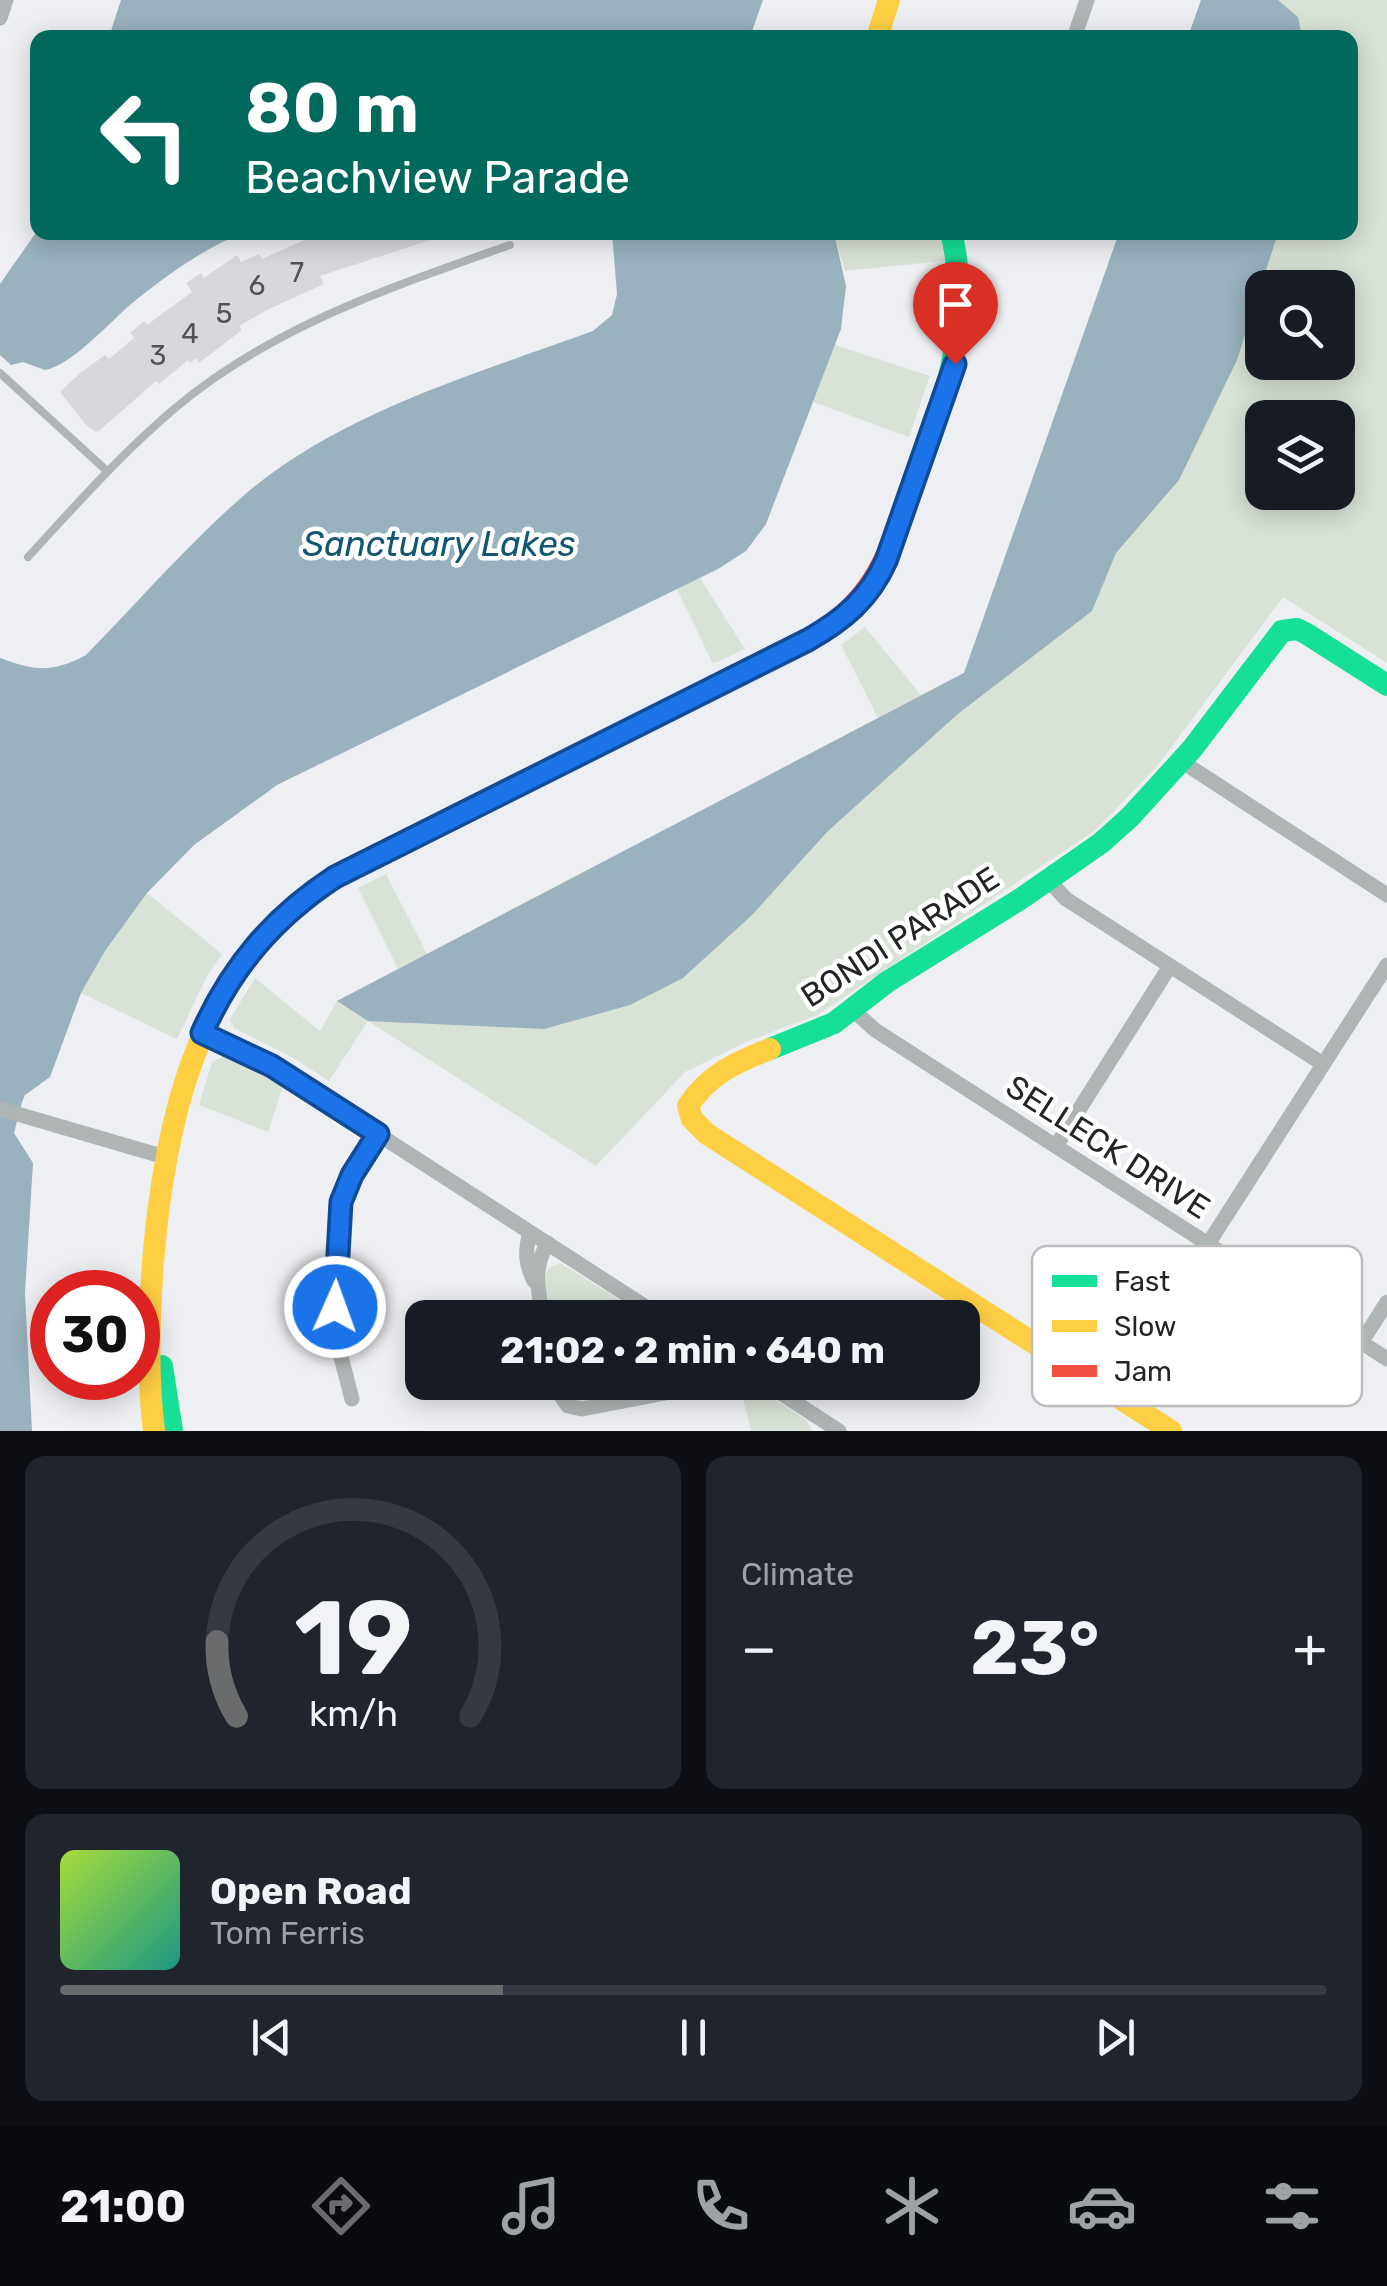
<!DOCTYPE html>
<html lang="en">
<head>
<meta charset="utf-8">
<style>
  body { margin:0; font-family:Rubik,sans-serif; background:#20242c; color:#f1f3f6; height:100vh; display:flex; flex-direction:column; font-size:38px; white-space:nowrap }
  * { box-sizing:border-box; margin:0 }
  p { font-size:32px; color:#9ea1a6 }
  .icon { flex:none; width:55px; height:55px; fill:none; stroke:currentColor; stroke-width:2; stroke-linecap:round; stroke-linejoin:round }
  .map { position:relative; height:1431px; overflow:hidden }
  .details { display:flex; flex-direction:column; gap:25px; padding:25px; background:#0d0f14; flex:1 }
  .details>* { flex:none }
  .hud { position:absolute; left:30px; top:30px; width:1328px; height:210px; border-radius:20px; box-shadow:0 5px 25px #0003; background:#00695c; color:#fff; overflow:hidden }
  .tools { position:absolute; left:1245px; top:270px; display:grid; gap:20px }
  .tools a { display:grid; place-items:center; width:110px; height:110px; border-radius:20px; background:#171b24; box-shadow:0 5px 25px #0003; font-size:50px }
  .speed { position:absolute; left:30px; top:1270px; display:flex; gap:20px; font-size:50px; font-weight:700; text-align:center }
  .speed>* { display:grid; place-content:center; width:130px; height:130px; border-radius:50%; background:#171b24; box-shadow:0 5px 25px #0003; line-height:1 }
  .speed .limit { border:15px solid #d22; background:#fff; color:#111 }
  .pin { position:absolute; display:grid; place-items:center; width:85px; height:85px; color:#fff; margin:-102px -42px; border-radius:50% 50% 50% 0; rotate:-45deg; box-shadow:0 0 10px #0007 }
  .pin .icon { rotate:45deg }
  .me { position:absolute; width:110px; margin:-55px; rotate:2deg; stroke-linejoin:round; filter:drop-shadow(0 0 8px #0008) }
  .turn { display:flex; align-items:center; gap:35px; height:210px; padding:0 50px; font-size:45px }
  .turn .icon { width:130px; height:130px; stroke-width:2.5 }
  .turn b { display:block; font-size:70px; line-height:85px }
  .big { font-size:75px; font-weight:700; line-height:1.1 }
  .details .widget { flex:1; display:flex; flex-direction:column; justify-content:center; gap:15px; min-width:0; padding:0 35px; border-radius:20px; background:#20242c }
  .details .dial { align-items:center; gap:0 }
  .dial svg { height:260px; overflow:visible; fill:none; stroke:#363941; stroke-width:7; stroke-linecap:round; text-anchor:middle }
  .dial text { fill:#f1f3f6; stroke:none }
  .song { display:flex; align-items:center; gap:30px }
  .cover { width:120px; height:120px; border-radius:15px; background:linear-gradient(135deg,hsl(80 70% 55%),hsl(170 70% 35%)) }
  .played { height:10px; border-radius:5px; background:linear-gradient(90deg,#6a6b6d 35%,#363941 35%) }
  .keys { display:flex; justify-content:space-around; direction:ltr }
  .heat { display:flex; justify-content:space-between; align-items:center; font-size:55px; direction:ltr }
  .details .tiles { flex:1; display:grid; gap:25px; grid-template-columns:1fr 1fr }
  .widget:last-child { grid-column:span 2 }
  .trip { position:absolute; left:405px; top:1300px; width:575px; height:100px; border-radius:20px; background:#171b24; box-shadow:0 5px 25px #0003; font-weight:700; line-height:100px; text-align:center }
  .menu { display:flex; height:160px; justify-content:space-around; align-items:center; background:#090b0e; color:#9ea1a6 }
  .menu .icon { width:70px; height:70px }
  .menu .selected { color:#6a6b6d }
  .menu b { font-size:45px; color:#f1f3f6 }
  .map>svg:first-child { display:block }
</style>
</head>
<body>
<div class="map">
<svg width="1387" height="1431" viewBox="0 0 1387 1431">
  <rect width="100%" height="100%" fill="#eeeff2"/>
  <path fill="#d9e2d7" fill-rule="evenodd" d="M1201,0h186v663l-104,-66 -124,167 -63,66 -279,185 -71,27 -61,30 -89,94 -228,-145 -39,60 -39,-25 -56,-28 -4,-9 25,-41 65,53 17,-30 61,-32 -40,-81 28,-14 41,80 451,-236 -37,-73 24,-18 56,68 43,-22 155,-440 231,-1v-194l-162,-1zM1262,288h76v74h-76zM1262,418h76v74h-76z
    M834,233h109l9,27 -107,11z
    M835,345l95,31 -21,61 -96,-35z
    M700,578l45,71 -32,15 -36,-75z
    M147,893l75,61 -15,22 -30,63 -96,-46 24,-42z
    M228,1054l56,29 -16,49 -69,-27 13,-43z
    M560,1263l87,54h-99c-3,-21 -14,-46 12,-54z
    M558,1383h122l-98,26 -13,-3z
    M748,1394l12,7 6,-7 40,26 6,11h-61l-9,-36z"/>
  <path fill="#99b2be" d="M121,0h642l-13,37h-641z
    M1201,0h77l20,17 4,20h-114z
    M37,231l1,1 204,1c-39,16 -78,44 -111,71 -22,19 -59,61 -86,66l-22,-8 -12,3 -11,-10v-71z
    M612,233h222l12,53 -5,43 -75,195 -20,27 -28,18 -441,216 -83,60 -47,48 -42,58 -24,42 -31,84 -25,18 -3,7 -8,31 19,30 -8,130 7,138h-32v-773c35,13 52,15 86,-3 50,-51 102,-111 156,-158 98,-85 231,-122 351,-166l19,-16 5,-21z
    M1119,233h159l-41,127 -58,120 -63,73 -24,58 -133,102 -60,54 -72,65 -75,83 -69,63 -53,27 -86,24 -176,-8 -31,-20 627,-328z"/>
  <path fill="#d7d7de" d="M311,232l138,2 -129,42 4,8 -57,26 -28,16 3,4 -43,33 -3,-5 -6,5 -2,-3 -29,24 -3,-3 -56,49 -4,2 -10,-7 -26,-33 20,-19 25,-18 4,4 25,-21 -4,-5 14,-12 3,4 45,-33 -6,-9 15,-10 3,5 33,-23 4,7 18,-8 3,5 51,-23z"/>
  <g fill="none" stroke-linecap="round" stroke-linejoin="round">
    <path stroke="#afb5b5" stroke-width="8" d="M0,373l107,98
      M28,557c47,-51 93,-103 146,-148 97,-82 217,-122 336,-164"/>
    <path stroke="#afb5b5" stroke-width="15" d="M0,18l6,-18
      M1074,38l13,-38
      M1181,761l206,134
      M1048,880l18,19 257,165
      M853,1010l22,20 512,329
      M202,1033l89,45 372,240
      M0,1109l165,48
      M1056,1146l114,-180
      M530,1232c-5,19 -5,31 4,49
      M1208,1244l179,-279
      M543,1318c-5,-28 -11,-50 5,-75
      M1361,1343l26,-41
      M557,1382l3,13 8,11 14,3 141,-27
      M764,1382l75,49
      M352,1399l-17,-65 4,-122 8,-28 31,-50"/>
    <path stroke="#16e098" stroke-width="22" d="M904,511c34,-94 72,-178 47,-279
      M770,1049l64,-26 53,-41 135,-84 79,-55 29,-26 62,-68 90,-118 15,-2 10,5 80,51
      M162,1366l10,65"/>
    <path stroke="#ffcf43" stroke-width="22" d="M877,38l12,-38
      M770,1049c-34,13 -62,26 -82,57l4,13 15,15 464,297
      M154,1431c-7,-56 -5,-112 -1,-169 11,-134 41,-276 153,-363 12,-9 24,-19 38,-26"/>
    <path stroke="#f24e42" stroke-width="22" d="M344,873l477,-241c47,-31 65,-69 83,-121"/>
  </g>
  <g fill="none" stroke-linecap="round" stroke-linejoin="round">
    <g stroke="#114b97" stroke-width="25">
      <path id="route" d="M335,1307l6,-105 11,-27 26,-41 -106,-68 -70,-33c30,-67 72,-116 133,-156l473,-237c35,-20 61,-41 78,-79l69,-197"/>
    </g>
    <use href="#route" stroke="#1a73e8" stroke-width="18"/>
  </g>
  <g text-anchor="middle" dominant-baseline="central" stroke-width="9" stroke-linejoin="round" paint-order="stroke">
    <g font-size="28" fill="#525256">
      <text x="297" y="272">7</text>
      <text x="257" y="285">6</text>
      <text x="224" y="313">5</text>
      <text x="190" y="333">4</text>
      <text x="158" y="355">3</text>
    </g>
    <g font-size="32" fill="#232426" stroke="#fff">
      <text transform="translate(900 937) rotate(-33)">BONDI PARADE</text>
      <text transform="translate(1108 1147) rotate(33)">SELLECK DRIVE</text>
    </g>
    <g font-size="35" font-style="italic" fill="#125771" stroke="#fff">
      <text x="439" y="544">Sanctuary Lakes</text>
    </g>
  </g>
  <rect x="1032" y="1246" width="330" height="160" rx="15" fill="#fff" stroke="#bdbdbe" stroke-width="2.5"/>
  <rect x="1052" y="1275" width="45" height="12" fill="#16e098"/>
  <rect x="1052" y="1320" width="45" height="12" fill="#ffcf43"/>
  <rect x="1052" y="1365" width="45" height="12" fill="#f24e42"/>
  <g font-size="28" fill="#232426">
    <text x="1114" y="1291">Fast</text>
    <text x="1114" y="1336">Slow</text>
    <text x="1114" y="1381">Jam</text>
  </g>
</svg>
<div class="tools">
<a><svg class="icon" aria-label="search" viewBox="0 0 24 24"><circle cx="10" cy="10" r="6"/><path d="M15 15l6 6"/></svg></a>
<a><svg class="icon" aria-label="layers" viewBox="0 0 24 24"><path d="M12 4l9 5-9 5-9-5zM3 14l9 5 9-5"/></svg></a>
</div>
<div class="speed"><div class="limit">30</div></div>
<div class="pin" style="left:955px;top:364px;background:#d93025"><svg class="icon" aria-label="arrive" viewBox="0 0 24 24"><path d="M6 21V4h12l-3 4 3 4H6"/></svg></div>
<svg class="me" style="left:335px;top:1307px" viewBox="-20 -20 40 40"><circle r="17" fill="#1a73e8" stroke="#fff" stroke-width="3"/><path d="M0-11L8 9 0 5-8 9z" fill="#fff"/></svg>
<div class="trip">21:02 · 2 min · 640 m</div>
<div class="hud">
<div class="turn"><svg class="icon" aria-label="left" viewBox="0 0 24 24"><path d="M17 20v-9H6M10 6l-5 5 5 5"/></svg><div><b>80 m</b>Beachview Parade</div></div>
</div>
</div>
<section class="details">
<div class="tiles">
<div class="widget dial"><svg viewBox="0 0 100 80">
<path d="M14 69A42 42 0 1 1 86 69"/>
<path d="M14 69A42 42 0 0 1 8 46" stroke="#6a6b6d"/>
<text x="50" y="56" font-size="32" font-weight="700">19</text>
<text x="50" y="72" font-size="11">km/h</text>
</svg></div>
<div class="widget"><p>Climate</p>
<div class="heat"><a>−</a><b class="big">23°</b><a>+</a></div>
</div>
<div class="widget">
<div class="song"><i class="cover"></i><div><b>Open Road</b><p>Tom Ferris</p></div></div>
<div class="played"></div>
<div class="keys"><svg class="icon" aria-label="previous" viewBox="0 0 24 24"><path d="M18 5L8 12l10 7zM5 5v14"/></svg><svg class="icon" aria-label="pause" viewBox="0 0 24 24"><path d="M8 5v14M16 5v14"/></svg><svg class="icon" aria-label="next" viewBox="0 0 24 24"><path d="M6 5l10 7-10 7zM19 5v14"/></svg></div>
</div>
</div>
</section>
<nav class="menu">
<b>21:00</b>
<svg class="icon selected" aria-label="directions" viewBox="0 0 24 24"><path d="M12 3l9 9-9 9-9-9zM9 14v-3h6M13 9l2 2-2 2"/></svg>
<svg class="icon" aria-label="music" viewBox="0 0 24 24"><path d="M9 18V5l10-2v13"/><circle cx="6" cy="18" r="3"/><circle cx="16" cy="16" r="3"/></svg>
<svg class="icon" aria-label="phone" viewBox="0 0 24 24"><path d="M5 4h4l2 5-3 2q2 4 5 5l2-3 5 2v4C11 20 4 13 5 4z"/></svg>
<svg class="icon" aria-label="climate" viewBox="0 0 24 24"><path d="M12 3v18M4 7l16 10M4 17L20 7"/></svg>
<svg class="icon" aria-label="car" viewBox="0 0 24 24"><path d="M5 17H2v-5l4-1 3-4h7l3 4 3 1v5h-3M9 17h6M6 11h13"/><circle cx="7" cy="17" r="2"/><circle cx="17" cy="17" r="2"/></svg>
<svg class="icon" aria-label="filters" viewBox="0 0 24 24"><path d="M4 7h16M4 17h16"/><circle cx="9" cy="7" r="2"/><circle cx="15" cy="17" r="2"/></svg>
</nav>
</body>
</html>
